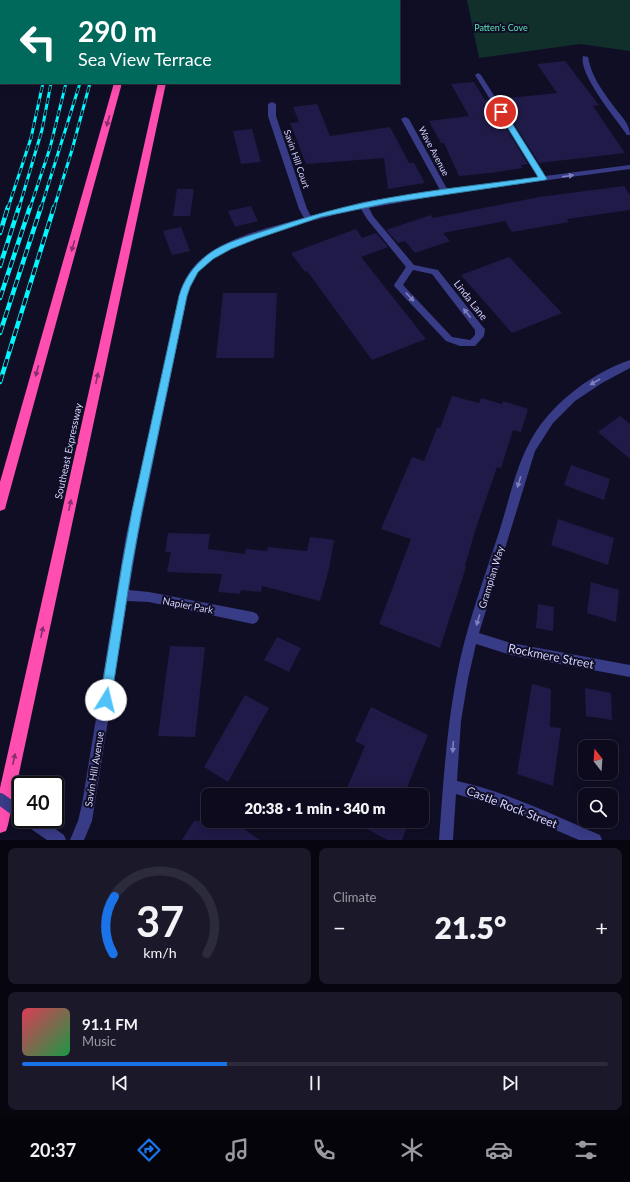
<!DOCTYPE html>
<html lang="en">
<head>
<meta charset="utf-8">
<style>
  body { margin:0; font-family:Lato,sans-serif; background:#1a1829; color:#f1f3f6; height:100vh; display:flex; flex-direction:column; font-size:15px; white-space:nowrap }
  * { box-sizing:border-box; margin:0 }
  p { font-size:13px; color:#9a9aa3 }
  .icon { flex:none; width:22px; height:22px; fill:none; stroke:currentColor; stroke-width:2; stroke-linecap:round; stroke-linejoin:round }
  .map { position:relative; height:840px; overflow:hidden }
  .details { display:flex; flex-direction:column; gap:8px; padding:8px; background:#07060f; flex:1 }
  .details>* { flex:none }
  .banner { position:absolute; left:0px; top:0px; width:400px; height:84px; box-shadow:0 2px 10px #0003,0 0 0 1px #2c2b3b; background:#00695c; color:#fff; overflow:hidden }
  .needle { width:26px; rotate:343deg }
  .buttons { position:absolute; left:578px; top:740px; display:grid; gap:8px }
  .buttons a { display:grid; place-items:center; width:40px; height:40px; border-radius:8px; background:#0c0a1c; box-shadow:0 2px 10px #0003,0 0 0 1px #2c2b3b; font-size:20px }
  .speed { position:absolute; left:12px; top:776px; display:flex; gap:8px; font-size:20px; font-weight:700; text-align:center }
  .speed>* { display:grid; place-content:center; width:52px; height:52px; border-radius:50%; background:#0c0a1c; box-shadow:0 2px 10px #0003,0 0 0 1px #2c2b3b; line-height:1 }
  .speed .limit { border:2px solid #111; border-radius:6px; background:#fff; color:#111 }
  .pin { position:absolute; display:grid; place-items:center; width:34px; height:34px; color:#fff; margin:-17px; border:2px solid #fff; border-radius:50%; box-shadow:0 1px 4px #0007 }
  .me { position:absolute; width:44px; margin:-22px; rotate:9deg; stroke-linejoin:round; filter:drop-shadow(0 0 3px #0008) }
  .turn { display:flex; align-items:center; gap:14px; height:84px; padding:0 12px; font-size:18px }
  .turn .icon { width:52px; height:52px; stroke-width:2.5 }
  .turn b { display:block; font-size:28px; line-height:34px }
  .big { font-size:30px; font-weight:800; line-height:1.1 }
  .details .card { flex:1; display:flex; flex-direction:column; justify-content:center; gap:6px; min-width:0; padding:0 14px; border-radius:8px; background:#1a1829 }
  .details .dial { align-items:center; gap:0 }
  .dial svg { height:104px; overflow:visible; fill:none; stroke:#2c2b3b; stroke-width:7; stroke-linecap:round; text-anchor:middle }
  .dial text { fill:#f1f3f6; stroke:none }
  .song { display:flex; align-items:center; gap:12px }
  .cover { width:48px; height:48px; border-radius:6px; background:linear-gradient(135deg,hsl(350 70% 55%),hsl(140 70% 35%)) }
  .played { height:4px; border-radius:2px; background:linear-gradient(90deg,#1a73e8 35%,#2c2b3b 35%) }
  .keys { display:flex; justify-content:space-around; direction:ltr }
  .heat { display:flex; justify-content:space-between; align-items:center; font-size:22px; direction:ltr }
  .details .tiles { flex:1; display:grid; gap:8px; grid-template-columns:1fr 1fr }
  .card:last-child { grid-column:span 2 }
  .trip { position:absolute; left:201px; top:788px; width:228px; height:40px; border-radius:8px; background:#0c0a1c; box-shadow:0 2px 10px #0003,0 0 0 1px #2c2b3b; font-weight:800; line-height:40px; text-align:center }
  .menu { display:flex; height:64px; justify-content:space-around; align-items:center; background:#05040b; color:#9a9aa3 }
  .menu .icon { width:28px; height:28px }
  .menu .on { color:#1a73e8 }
  .menu b { font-size:18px; color:#f1f3f6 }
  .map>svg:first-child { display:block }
</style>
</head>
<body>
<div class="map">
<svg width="630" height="840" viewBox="0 0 630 840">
  <rect width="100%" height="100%" fill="#100e25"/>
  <path fill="#11302c" d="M467,0h163v51l-50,-7 -101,14z"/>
  <path fill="#1f1a47" d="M565,61l34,44 -6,1 32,47 -86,10 -41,-64 59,-6 -20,-29z
    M474,82l11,18h4l39,64 -7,1 2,3 -33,5 -31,3 -15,-33h-3l-12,-22 40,-5 -18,-32z
    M317,104l13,32 60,-9 19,36h5l11,20 -37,6 -4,-31 -78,6 -16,-41 9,-1 -6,-15z
    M252,129l9,33 -20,2 -8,-33z
    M624,186l6,9v15l-63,9 2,3 -57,10 -7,-11 -62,12 7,8 -35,12 -10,-12 -7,2 -12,-13 45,-15 2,3 106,-21z
    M177,189h17l-4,27h-17z
    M251,206l7,15 -23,6 -7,-16z
    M181,227l9,24 -18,4 -9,-24z
    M356,229l6,9 14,-5 12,14 -27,10 65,82 -54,21 -65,-89 -2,1 -14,-19z
    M509,257l53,56 -50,20 -51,-58z
    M223,293h54l-3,65h-58z
    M452,396l27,7 2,-5 21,6 1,-3 25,8 -7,23 -8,-2 -12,38 -4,-1 -21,61 -11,38 1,1 -26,81 -61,-24 32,-85 -30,-10 31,-72 12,4 13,-33h3z
    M620,416l10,8v35l-32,-27z
    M571,465l39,14 -6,21 -40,-15z
    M558,519l56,19 -6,27 -57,-20z
    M168,533l42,1 -2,15 37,5 1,-5 21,2 1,-4 39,4 3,-14 24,3 -5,29 -9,32 -58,-15 -1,6 -20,-2 -1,4 -22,-2 4,-18 -55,-2 4,-20h-6z
    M591,582l28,8 -3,32 -29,-9z
    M538,604l16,3 -1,24 -17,-3z
    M277,637l24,11 -12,24 -25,-12z
    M170,646l35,1 -10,90 -37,-1z
    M532,684l19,5 -1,38 11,1 -8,58 -36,-12z
    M585,688l26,5 1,27 -26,-4z
    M245,695l24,13 -41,74 -24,-15z
    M371,707l57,28 -24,60h-60l21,-49 -10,-5z
    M194,821h38l28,19h-78z
    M352,821h57l-7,19h-14z"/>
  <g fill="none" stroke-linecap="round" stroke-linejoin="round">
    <path fill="#383b85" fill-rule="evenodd" d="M583,56l5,1c3,18 13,32 24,47 7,10 18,19 18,31h-3c-11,-16 -49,-61 -44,-79z
      M478,73l3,2 64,101 85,-11v4l-177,24 -84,15 4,8 41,49 24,5 45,57 2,2 -1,7 -9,10h-15l-14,-5 -51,-54 -1,-2 12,-18 -39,-48 -6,-10c-41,9 -128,29 -158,58 -8,8 -12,18 -16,29l-49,240 -9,54 20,2 104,20 4,2 2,4 -2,4 -4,2 -104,-22 -22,-1 -35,220 -8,19h-14l8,-19 4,-17 44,-268 56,-250c4,-8 8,-16 15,-23 25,-25 74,-36 107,-45l-5,-9 -31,-93v-12l4,-2 4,2v12l31,93 4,7 52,-14 77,-12 -39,-71 4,-2 4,2 38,70 91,-12 -63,-102zM413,270l19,4 43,56v5l-5,5 -18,-3 -49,-52z
      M630,360v8l-28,15 -27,18 -22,22 -18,28 -56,182 32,10 119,22v12l-119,-22 -35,-11 -8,35 -7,42 -4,60c50,11 96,34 143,54l2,5h-23l-73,-31 -50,-15 -3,46h-14c4,-53 7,-107 17,-160 9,-51 28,-101 44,-151 10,-32 17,-68 35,-96 20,-32 59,-61 95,-73z
      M22,819h19l23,16 2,5h-19l-23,-16z"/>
    <path fill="#ff4eb0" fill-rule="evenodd" d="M136,0h8v1h-8z
      M173,0h8v1h-8z
      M114,83h8l-116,422 -1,4 -5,2v-29z
      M158,83h8l-158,742 -2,6 -6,2v-45z"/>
    <g stroke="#00f8fe" stroke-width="3">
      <path id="rail-far1" d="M8,208l23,-70 12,-55
        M19,208l23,-78 9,-47
        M30,208l20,-60 16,-65
        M41,208l39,-125
        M54,208l18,-58 18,-67"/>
    </g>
    <g stroke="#00f8fe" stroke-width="4.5">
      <path id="rail" d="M0,233l8,-26
        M0,266l19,-59
        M0,298l30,-91
        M0,333l41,-126
        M0,382l54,-175"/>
    </g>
    <use href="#rail-far1" stroke="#100e25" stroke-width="2" stroke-dasharray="6" stroke-linecap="butt"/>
    <use href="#rail" stroke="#100e25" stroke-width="3" stroke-dasharray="8" stroke-linecap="butt"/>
    <path stroke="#383b85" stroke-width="12" d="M0,799l21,15"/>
  </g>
  <defs><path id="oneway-solid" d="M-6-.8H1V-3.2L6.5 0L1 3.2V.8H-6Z"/></defs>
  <g fill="#882e6a">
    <use href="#oneway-solid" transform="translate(108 121) rotate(106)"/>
    <use href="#oneway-solid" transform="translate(73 246) rotate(106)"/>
    <use href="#oneway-solid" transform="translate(37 371) rotate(105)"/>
    <use href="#oneway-solid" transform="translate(97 378) rotate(-78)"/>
    <use href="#oneway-solid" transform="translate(70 505) rotate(-78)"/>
    <use href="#oneway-solid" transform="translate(42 632) rotate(-78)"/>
    <use href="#oneway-solid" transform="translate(14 759) rotate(-78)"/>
  </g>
  <g fill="#7e7fbc">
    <use href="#oneway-solid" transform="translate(568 176) rotate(-8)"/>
    <use href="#oneway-solid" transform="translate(410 297) rotate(47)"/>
    <use href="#oneway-solid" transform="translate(467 313) rotate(-128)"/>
    <use href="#oneway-solid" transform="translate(595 382) rotate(150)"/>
    <use href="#oneway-solid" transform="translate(519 482) rotate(107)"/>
    <use href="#oneway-solid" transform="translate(478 620) rotate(107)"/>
    <use href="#oneway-solid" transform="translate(453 747) rotate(94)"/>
  </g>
  <path fill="#4fc3f7" stroke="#337fa1" d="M499,110l6,2 42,67 -2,1 -157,23 -67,14 -65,22 -25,10 -18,10 -15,13 -8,15 -3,9 -45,215 -10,54 -21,135 -1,4 -4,1 -5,-1 -1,-4 22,-135 10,-54 47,-215c5,-17 14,-29 27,-40 17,-14 43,-20 64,-27 39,-13 78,-24 118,-31 49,-9 100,-14 150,-21l-40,-65z"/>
  <g text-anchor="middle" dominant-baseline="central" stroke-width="4" stroke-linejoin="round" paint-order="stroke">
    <g font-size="9" fill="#5be2b6" stroke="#100e25">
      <text x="501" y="27">Patten's Cove</text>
    </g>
    <g font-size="9" fill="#d4d3ff" stroke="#100e25">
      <text transform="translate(434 151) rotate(62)">Wave Avenue</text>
      <text transform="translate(297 159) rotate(71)">Savin Hill Court</text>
    </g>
    <g font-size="10" fill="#d4d3ff" stroke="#100e25">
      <text transform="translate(471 300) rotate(52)">Linda Lane</text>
      <text transform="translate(68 451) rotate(-78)">Southeast Expressway</text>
      <text transform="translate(491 577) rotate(-73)">Grampian Way</text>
      <text transform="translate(188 605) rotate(11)">Napier Park</text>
      <text transform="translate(94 769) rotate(-81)">Savin Hill Avenue</text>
    </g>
    <g font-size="12" fill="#d4d3ff" stroke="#100e25">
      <text transform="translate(551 656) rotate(11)">Rockmere Street</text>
      <text transform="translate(512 807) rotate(21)">Castle Rock Street</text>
    </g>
  </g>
</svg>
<div class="buttons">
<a><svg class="needle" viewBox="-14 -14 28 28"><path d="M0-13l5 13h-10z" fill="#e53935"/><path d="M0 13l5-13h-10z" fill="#9a9aa3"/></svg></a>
<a><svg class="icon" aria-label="search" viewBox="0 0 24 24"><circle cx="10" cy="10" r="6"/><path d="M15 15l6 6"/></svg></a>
</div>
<div class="speed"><div class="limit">40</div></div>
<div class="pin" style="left:501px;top:112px;background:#d93025"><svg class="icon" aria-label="arrive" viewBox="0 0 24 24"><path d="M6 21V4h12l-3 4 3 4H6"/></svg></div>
<svg class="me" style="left:106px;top:700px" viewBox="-20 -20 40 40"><circle r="19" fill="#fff"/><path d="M0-13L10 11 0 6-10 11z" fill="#4fc3f7"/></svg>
<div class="trip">20:38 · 1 min · 340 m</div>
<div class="banner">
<div class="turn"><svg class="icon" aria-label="left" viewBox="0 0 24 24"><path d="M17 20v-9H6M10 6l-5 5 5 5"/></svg><div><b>290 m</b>Sea View Terrace</div></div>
</div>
</div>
<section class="details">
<div class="tiles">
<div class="card dial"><svg viewBox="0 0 100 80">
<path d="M14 69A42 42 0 1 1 86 69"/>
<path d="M14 69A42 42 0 0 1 15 25" stroke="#1a73e8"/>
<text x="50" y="56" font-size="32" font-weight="700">37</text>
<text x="50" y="72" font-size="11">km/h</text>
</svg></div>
<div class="card"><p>Climate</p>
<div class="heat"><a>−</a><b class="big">21.5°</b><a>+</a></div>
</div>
<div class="card">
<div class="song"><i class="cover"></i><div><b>91.1 FM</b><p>Music</p></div></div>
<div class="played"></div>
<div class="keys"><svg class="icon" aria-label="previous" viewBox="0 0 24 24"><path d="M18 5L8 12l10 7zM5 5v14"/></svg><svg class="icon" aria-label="pause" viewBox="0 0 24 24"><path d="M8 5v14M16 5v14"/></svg><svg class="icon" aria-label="next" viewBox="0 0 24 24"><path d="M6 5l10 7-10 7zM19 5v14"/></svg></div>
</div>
</div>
</section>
<nav class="menu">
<b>20:37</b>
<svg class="icon on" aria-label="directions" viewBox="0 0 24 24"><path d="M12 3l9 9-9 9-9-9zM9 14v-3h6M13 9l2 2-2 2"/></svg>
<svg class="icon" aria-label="music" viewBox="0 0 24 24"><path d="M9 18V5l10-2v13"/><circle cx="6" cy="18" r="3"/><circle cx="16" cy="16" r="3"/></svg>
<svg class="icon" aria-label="phone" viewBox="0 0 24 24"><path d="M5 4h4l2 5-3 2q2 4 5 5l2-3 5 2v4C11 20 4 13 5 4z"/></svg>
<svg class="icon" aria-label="climate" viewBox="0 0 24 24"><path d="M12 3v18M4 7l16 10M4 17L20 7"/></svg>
<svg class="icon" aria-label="car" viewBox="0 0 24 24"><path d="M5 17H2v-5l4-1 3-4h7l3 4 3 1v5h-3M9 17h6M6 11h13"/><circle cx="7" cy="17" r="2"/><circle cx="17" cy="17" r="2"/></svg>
<svg class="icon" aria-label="filters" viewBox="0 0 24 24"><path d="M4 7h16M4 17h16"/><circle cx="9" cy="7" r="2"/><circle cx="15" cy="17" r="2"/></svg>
</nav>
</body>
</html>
